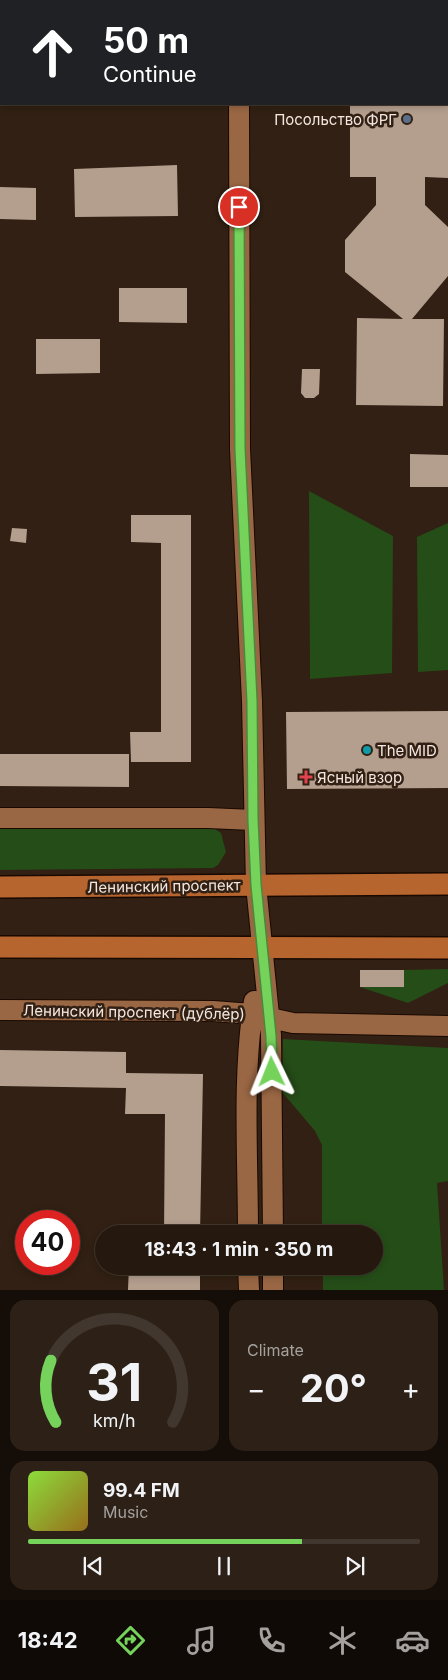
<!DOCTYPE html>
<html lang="en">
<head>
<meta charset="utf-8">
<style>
  body { margin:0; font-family:Inter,sans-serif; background:#2d2117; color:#f1f3f6; height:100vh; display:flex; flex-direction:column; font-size:19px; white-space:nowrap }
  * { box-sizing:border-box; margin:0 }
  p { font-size:16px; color:#a3a09e }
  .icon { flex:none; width:28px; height:28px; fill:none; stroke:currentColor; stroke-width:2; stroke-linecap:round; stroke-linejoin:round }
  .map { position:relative; height:1290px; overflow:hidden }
  .side { display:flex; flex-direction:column; gap:10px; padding:10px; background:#140d08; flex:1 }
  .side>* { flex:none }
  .top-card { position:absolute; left:0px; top:0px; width:449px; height:105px; box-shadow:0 2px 8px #0003,0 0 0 1px #42372e; background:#202124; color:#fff; overflow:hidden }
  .speed { position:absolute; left:15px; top:1210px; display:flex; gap:10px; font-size:25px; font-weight:700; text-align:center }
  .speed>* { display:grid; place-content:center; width:65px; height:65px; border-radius:50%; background:#25180e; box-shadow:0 2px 8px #0003,0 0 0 1px #42372e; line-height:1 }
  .speed .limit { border:8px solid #d22; background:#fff; color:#111 }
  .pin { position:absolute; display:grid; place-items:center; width:42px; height:42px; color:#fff; margin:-21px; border:2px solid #fff; border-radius:50%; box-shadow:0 1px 5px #0007 }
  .me { position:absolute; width:55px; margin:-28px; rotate:358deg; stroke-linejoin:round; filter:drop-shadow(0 0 4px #0008) }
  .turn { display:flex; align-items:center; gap:18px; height:105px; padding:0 20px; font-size:22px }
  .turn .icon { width:65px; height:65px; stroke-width:2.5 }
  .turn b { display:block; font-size:35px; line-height:42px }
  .big { font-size:38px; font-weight:700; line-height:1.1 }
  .side .tile { flex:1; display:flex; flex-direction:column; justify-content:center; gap:8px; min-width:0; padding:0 18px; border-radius:15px; background:#2d2117 }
  .side .dial { align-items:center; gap:0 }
  .dial svg { height:130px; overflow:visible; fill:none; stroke:#42372e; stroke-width:7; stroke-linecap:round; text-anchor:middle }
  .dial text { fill:#f1f3f6; stroke:none }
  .song { display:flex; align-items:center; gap:15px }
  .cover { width:60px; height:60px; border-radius:8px; background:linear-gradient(135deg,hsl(90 70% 55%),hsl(40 70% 35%)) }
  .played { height:5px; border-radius:2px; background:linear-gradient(90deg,#75d25b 70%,#42372e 70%) }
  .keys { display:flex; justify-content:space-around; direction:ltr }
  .heat { display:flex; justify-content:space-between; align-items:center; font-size:28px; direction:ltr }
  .side .tiles { flex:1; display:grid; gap:10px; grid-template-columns:1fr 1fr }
  .tile:last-child { grid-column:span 2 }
  .trip { position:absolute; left:95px; top:1225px; width:288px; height:50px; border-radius:25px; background:#25180e; box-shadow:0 2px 8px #0003,0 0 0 1px #42372e; font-weight:700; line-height:50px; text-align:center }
  .dock { display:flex; height:80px; justify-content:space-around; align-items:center; background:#0f0a06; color:#a3a09e }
  .dock .icon { width:35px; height:35px }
  .dock .current { color:#75d25b }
  .dock b { font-size:22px; color:#f1f3f6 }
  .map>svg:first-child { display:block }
</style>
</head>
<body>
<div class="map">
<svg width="448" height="1290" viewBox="0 0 448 1290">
  <rect width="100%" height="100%" fill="#312013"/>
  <path fill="#254d18" d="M309,491l84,45 -1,137 -82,6z
    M448,523v147l-30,2 -1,-135z
    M0,826l212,1 9,6 5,19 -8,13 -5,3 -213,2z
    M448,969v14l-40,20 -48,-16h44v-17z
    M283,1039l165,9v133l-11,2 7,107h-121v-24h51v-32h-52v-89l-7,-14 -33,-39z"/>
  <path fill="#b49e8e" d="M350,104h98v74l-23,-1v28l23,22v49l-36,43h32l-1,87 -87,-1 1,-87 46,1 -58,-47v-32l31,-35v-28h-26z
    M177,165l1,51 -103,1 -1,-48z
    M0,187l36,1v32l-36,-1z
    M119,288h68v35l-68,-1z
    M36,339h64v34l-64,1z
    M302,369h18l-1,25 -5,4h-9l-4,-5z
    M410,454l38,1v32h-38z
    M131,515h60v247h-60l-1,-30h31v-189l-30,-1z
    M12,528l15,1 -1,14 -16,-2z
    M448,711v77l-161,1 -1,-77z
    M0,754h129v33l-129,-1z
    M360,970h44v17h-44z
    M0,1050l126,2v21l77,1 -3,160h-36l1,-120h-40l1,-26 -126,-2z
    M129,1266h71v24h-72z"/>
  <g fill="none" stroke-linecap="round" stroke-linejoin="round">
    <g stroke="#190901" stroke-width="22">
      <path id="secondary" d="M239,1v-1
        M239,104l1,345 12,252 4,184 15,150 2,199
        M0,818h208l45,2
        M0,1010l213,1 39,3 41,9 155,3
        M248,1234c0,-78 -6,-157 6,-233
        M248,1266l1,24
        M273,1290v-24"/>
    </g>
    <g stroke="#190901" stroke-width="24">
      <path id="primary" d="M0,887l448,-3
        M0,947l448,1"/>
    </g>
    <use href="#secondary" stroke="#9a6744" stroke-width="20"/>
    <use href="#primary" stroke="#b6652f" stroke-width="21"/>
  </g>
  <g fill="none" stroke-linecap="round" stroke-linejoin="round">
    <g stroke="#4c883b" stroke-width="12">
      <path id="route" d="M239,207l1,242 12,252 1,119 3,65 15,151 1,36"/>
    </g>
    <use href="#route" stroke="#75d25b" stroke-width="9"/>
  </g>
  <circle fill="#5c6f8a" stroke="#312013" stroke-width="2" cx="407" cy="119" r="5"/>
  <circle fill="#0f9aa8" stroke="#312013" stroke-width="2" cx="367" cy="750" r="5"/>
  <path fill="#e0444e" stroke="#312013" stroke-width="2" d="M303.5 769.5h5v5h5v5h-5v5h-5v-5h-5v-5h5z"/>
  <g text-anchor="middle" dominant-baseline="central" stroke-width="5" stroke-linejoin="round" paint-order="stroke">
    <g font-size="15" fill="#f3e7df" stroke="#312013" text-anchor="start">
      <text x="397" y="119" text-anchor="end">Посольство ФРГ</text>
      <text x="377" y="750">The MID</text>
      <text x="317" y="777">Ясный взор</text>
    </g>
    <g font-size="15" fill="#f3e7df" stroke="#312013">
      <text transform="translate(164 886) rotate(-1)">Ленинский проспект</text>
      <text transform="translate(134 1012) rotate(1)">Ленинский проспект (дублёр)</text>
    </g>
  </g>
</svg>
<div class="speed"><div class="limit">40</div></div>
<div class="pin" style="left:239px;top:207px;background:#d93025"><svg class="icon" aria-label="arrive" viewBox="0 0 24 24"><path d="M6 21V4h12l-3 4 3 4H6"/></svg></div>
<svg class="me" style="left:272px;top:1072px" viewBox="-20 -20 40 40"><path d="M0-17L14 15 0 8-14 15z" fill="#75d25b" stroke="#fff" stroke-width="4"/></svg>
<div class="trip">18:43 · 1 min · 350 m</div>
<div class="top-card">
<div class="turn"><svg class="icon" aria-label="ahead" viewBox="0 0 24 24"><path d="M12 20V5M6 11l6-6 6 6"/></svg><div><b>50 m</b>Continue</div></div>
</div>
</div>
<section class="side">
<div class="tiles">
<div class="tile dial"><svg viewBox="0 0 100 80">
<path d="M14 69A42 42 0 1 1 86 69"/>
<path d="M14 69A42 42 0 0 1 11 31" stroke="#75d25b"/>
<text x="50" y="56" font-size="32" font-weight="700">31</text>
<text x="50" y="72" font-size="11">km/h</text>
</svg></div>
<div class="tile"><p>Climate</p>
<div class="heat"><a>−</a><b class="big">20°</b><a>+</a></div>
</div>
<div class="tile">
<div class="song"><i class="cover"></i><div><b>99.4 FM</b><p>Music</p></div></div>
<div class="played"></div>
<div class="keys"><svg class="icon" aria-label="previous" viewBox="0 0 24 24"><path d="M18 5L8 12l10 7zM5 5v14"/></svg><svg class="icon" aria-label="pause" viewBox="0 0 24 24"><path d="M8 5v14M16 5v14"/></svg><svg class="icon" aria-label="next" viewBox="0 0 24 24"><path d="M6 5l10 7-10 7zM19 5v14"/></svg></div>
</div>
</div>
</section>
<nav class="dock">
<b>18:42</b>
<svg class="icon current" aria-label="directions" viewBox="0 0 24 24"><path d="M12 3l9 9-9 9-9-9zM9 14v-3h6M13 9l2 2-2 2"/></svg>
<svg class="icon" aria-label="music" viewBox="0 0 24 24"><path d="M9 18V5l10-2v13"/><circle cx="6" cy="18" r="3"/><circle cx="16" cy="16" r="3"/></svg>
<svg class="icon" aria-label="phone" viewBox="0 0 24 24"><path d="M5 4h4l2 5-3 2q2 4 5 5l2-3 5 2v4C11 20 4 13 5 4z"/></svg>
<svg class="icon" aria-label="climate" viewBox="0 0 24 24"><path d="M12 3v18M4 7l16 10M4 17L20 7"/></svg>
<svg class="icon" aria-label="car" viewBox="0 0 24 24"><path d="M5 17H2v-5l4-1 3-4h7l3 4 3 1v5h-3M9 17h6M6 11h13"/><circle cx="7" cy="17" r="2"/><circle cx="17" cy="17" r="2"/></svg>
</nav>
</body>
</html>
